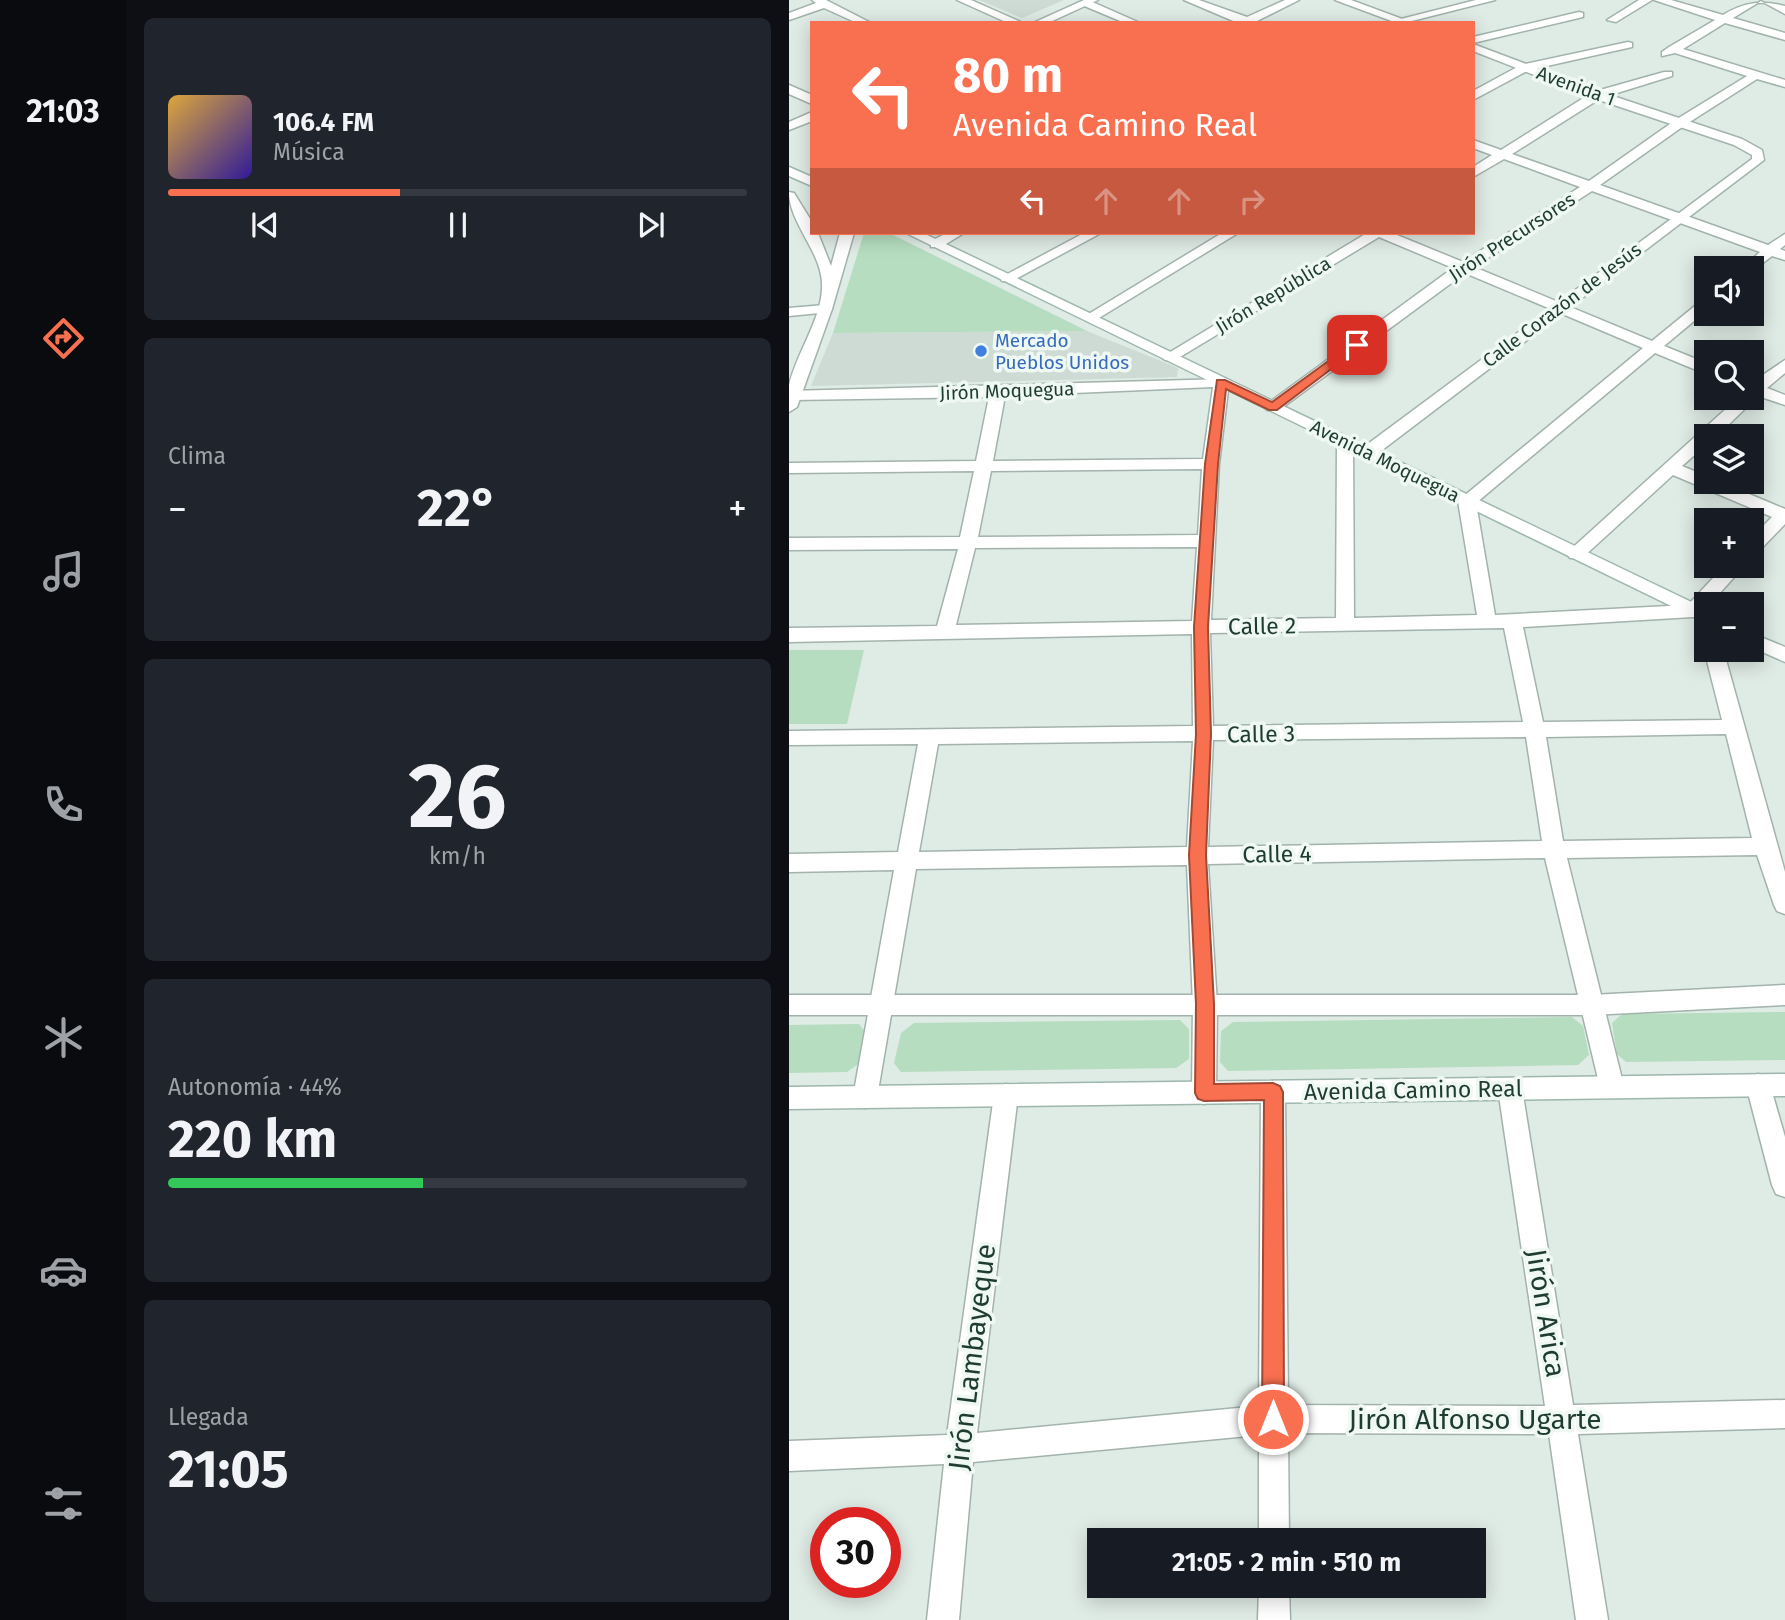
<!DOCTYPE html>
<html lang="es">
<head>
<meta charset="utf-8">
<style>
  body { margin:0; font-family:"Fira Sans",sans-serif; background:#20242c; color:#f1f3f6; height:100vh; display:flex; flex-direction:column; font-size:26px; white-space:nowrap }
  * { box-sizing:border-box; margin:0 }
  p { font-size:23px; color:#9ea1a6 }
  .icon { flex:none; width:38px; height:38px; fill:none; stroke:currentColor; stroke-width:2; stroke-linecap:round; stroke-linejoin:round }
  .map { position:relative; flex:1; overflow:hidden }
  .drawer { display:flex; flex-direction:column; gap:18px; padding:18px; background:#0d0f14; width:663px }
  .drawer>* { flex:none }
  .guide { position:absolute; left:21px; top:21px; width:665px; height:214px; border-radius:0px; box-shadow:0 4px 18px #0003; background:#f87050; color:#fff; overflow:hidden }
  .tools { position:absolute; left:905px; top:256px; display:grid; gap:14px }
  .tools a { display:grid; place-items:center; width:70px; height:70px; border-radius:0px; background:#171b24; box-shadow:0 4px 18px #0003; font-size:35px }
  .speed { position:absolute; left:21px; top:1507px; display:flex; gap:14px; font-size:35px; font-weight:700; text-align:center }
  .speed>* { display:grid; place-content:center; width:91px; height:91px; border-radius:50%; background:#171b24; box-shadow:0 4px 18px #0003; line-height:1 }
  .speed .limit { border:10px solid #d22; background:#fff; color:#111 }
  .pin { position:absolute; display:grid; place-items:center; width:60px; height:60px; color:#fff; margin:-30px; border-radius:14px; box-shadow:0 4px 10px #0006 }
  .me { position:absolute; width:77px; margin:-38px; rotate:0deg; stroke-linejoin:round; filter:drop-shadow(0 0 5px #0008) }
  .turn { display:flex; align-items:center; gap:24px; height:147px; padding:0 28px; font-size:32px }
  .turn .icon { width:91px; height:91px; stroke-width:2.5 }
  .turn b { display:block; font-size:49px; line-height:60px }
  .lanes { display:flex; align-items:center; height:66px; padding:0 28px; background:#0003; justify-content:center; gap:35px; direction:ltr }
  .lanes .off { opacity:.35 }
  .big { font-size:52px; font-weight:700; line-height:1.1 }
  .drawer .widget { flex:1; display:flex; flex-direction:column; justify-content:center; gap:10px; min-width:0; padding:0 24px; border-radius:10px; background:#20242c }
  .drawer .dial { align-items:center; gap:0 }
  .dial b { font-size:91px; line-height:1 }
  .song { display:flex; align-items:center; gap:21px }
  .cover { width:84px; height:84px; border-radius:10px; background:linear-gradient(135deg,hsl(40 70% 55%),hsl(250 70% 35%)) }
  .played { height:7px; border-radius:4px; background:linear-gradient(90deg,#f87050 40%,#363941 40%) }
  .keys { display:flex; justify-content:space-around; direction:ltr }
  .heat { display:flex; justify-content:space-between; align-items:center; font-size:38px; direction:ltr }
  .charge { height:10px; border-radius:5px; background:linear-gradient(90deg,#34c759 44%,#363941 0) }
  .trip { position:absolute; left:298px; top:1528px; width:399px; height:70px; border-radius:0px; background:#171b24; box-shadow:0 4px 18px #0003; font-weight:700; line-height:70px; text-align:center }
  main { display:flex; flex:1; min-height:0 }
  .tabs { display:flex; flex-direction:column; width:126px; justify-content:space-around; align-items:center; background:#090b0e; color:#9ea1a6 }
  .tabs .icon { width:49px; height:49px }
  .tabs .selected { color:#f87050 }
  .tabs b { font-size:32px; color:#f1f3f6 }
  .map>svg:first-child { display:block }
</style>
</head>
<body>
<main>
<nav class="tabs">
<b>21:03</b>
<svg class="icon selected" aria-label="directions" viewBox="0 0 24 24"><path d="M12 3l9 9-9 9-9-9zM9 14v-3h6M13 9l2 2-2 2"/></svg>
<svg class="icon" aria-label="music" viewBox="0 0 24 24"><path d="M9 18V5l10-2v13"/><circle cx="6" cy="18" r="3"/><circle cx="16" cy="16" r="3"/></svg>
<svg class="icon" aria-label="phone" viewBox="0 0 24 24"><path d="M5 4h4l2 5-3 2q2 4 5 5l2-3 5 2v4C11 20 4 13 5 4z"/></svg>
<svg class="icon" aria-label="climate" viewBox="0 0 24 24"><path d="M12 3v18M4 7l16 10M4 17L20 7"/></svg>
<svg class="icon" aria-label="car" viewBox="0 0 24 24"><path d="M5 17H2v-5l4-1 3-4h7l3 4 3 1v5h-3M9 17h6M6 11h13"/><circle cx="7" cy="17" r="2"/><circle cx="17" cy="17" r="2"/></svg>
<svg class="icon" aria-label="filters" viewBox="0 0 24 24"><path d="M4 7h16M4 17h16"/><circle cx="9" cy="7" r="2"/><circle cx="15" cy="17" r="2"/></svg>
</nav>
<section class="drawer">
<div class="widget">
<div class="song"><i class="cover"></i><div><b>106.4 FM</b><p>Música</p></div></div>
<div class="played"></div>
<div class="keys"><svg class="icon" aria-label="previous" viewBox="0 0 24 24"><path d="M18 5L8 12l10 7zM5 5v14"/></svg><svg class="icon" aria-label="pause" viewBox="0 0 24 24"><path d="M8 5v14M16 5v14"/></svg><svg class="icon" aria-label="next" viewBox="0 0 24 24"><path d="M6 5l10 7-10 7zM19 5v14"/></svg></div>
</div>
<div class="widget"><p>Clima</p>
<div class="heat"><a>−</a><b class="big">22°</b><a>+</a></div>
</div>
<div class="widget dial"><b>26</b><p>km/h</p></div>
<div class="widget"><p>Autonomía · 44%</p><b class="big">220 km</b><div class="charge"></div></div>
<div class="widget"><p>Llegada</p><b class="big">21:05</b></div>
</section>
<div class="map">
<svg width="996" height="1620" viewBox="0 0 996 1620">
  <rect width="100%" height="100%" fill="#dfebe5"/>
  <path fill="#cddbd4" d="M190,0h85l-42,18z
    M298,331l91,37 -1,9 -366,9 22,-53z"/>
  <path fill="#b6ddbf" d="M75,233h25l198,98 -254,2z
    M0,650h75l-17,74h-58z
    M996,1012v48l-159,2 -9,-8 -5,-31 10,-9z
    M783,1017l11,9 6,29 -11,10 -350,6 -8,-9 1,-31 12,-9z
    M391,1020l9,9v30l-13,9 -275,4 -7,-9 7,-30 13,-10z
    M70,1024l7,9 -5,29 -14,10 -58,1v-48z"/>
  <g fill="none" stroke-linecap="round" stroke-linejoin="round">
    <g stroke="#a2b3ac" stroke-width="3">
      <path id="minor" d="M23,0h14l45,23h-14l-33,-15 -35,12v-7l27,-10z
        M168,0h14l52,23h-15z
        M395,0h15l48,17 38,-17h14l-46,23h-15z
        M687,0h19l-91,23 -7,-3z
        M850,0h13l-36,22 -9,-2z
        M865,0h17l52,15c21,-13 38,-15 62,-9v8l-24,-13 -28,17 52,15v7l-60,-17 -42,26 102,31v7l-28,-8 -72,46 -85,60 168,60 17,-11v11l-5,4 5,2v9l-13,-4 -21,16v-4h-9l18,-16 -168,-61 -118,76 178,74 49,-40 5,-1v11l-42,35 42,17v11l-51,-21 -179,150 19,112 193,-10 37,-40h20l-35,39h-4v4l-6,7 -7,2 -170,10 20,95 179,-2 -18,-71 2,-4v4h17l62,223v42l-8,-3 -3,-6 -17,-50 -190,3 57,229 -3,8 -9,3 -9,-3 -3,-8 -55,-229 -337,6 9,140 -1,89 -3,8 -9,3 -9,-3 -3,-8 1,-89 -6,-139 -271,4 -39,228 -3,8 -9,3 -9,-3 -3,-8 41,-227 -105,2v-18l109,-2 20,-108 -129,1v-14l404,-5 -1,-92 -403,8v-14l148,-2 21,-77 -169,1v-12l171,-1 14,-66 -185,2v-10l187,-2 13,-64 -196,3 -4,-1v-8l437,-12 3,3 -10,82 -8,156 125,-2 1,-176 8,-5 8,5 1,176 123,-3 -19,-114 185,-153 -178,-75 -186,137h-12l-2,-3 2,-3 186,-136 -74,-31 -204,123h-10l-3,-3 205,-124h25l71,29 117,-75 -76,-28 -31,18v-10l19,-12 -19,-7v-8l28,10 92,-58 71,-20h8v4l-71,22 -89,56 77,27 88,-62 70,-43 -72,-23 -13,3v-4l7,-5 46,-27zM424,387l-10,72 -210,2 12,-65zM413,469l-4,66 -220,2 13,-66zM408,547l-5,74 -236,4 19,-77zM715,628l19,94 -310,4 -3,-93zM937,734l26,104 -189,3 -17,-104zM737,737l16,104 -334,6 5,-107zM404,741l-6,106 -268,5 19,-108z
        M293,1h8l50,22h-15l-43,-18z
        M790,12l4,1v4l-110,26v-6z
        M839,42l4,1v4l-103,23 -56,30v-9l48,-26z
        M0,85l23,10v9l-23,-10z
        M158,233h17l-23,14h-10v-6z
        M295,233h17l-89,48h-10l-2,-3z
        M433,233h16l-144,88 -5,1 -7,-4z
        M36,305l5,1 2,3 -2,3 -41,4v-8z
        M996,360v13l-18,15 18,7v10l-27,-9 -41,40h-11v9l-24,21 24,10v5h12l67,28v15l-28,29 -6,2v-17l21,-21 -99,-42 -91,83h-12l-3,-4 3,-4 169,-153h12v-14z
        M721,1078l9,3 3,8 51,316 212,-5v28l-207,6 30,186h-32l-27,-186 -261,-1 1,107h-30v-105l-286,27 -14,158h-32l17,-156 -155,7v-30l158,-6 47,-340 3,-8 9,-3 9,3 3,8 -41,338 282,-27 2,-314 3,-8 9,-3 9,3 3,8 3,313 257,1 -47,-317 3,-8z
        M470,1586h30l1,34h-32z"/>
    </g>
    <g stroke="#a2b3ac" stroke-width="3">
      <path id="tertiary" d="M295,0h14l-50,23h-15z
        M546,0h16l62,23h-16z
        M684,44l128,48 141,47 20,11 2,10 -391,297h-12l-2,-4 2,-4 391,-290v-4l-18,-10 -141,-47 -120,-47z
        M23,112v9l-23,9v-8z
        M0,192l5,1 18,29v11h6l13,33 9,-33h14l-22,76 -35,98 -8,5c0,-9 0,-19 0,-27 8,-33 32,-65 33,-97 2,-34 -33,-64 -33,-96z
        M996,985v20l-194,10h-802v-20h802z
        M969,1074l9,3 3,8 15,52v60l-9,-3 -4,-9 -26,-100 3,-8z"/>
    </g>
    <g stroke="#9db7ac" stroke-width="3">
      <path id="secondary" d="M0,167l23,10v9l-23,-10z
        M117,233h17l783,376v14z
        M962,633l34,14v15l-34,-15z
        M996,1074v22l-996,13v-22z"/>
    </g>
    <use href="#minor" fill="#fff" fill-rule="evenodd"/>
    <use href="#tertiary" fill="#fff" fill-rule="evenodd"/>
    <use href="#secondary" fill="#fff" fill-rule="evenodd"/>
  </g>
  <path fill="#f87050" stroke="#a14934" stroke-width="2" d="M564,343l10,2 -86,65h-8l-43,-21 -8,75 -10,163 3,107 -5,121 8,149v80l59,-1 7,3 3,6 1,327 -3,8 -8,3 -7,-3 -4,-8 2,-319 -60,1 -6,-2 -3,-6 1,-89 -7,-149 7,-121 -2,-107 11,-163 12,-84h8l47,22z"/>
  <circle fill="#3f7fe0" stroke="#eff8f3" stroke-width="2.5" cx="192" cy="351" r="7"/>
  <g text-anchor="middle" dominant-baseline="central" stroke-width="7" stroke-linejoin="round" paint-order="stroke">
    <g font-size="19" fill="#1f3c32" stroke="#eff8f3">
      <text transform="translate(787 86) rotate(20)">Avenida 1</text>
      <text transform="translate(723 237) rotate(-33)">Jirón Precursores</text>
      <text transform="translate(484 295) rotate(-31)">Jirón República</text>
      <text transform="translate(773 305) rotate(-37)">Calle Corazón de Jesús</text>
      <text transform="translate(218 391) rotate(-2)">Jirón Moquegua</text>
      <text transform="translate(596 461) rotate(26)">Avenida Moquegua</text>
    </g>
    <g font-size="19" fill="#366cbe" stroke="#eff8f3" text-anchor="start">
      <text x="206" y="340">Mercado<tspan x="206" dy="22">Pueblos Unidos</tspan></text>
    </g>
    <g font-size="23" fill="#1f3c32" stroke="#eff8f3">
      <text transform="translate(473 626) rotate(-1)">Calle 2</text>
      <text transform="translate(472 734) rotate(-1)">Calle 3</text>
      <text transform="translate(488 854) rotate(-1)">Calle 4</text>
      <text transform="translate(624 1090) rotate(-1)">Avenida Camino Real</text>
    </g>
    <g font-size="28" fill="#1f3c32" stroke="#eff8f3">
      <text transform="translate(757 1313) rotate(81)">Jirón Arica</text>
      <text transform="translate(183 1357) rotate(-83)">Jirón Lambayeque</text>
      <text x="686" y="1419">Jirón Alfonso Ugarte</text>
    </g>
  </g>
</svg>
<div class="tools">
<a><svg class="icon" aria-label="sound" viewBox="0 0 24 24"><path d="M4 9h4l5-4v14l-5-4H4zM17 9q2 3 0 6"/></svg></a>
<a><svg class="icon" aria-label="search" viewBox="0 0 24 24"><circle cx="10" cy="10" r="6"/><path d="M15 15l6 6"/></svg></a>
<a><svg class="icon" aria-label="layers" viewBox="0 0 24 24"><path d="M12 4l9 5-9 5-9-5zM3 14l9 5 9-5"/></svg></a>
<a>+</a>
<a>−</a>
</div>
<div class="speed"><div class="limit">30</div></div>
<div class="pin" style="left:568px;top:345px;background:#d93025"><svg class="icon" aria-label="arrive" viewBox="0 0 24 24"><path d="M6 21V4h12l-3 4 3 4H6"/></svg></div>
<svg class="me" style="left:484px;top:1419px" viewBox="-20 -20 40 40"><circle r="17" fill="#f87050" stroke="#fff" stroke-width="3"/><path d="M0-11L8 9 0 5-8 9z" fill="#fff"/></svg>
<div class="trip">21:05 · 2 min · 510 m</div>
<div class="guide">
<div class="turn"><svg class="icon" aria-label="left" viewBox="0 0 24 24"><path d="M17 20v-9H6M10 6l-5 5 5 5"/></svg><div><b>80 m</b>Avenida Camino Real</div></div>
<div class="lanes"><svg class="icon" aria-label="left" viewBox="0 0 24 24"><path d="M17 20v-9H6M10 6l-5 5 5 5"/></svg><svg class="icon off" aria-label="ahead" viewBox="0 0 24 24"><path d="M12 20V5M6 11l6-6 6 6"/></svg><svg class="icon off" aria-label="ahead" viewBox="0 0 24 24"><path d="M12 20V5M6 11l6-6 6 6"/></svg><svg class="icon off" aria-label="right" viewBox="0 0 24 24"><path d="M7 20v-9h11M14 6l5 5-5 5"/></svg></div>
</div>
</div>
</main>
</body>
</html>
